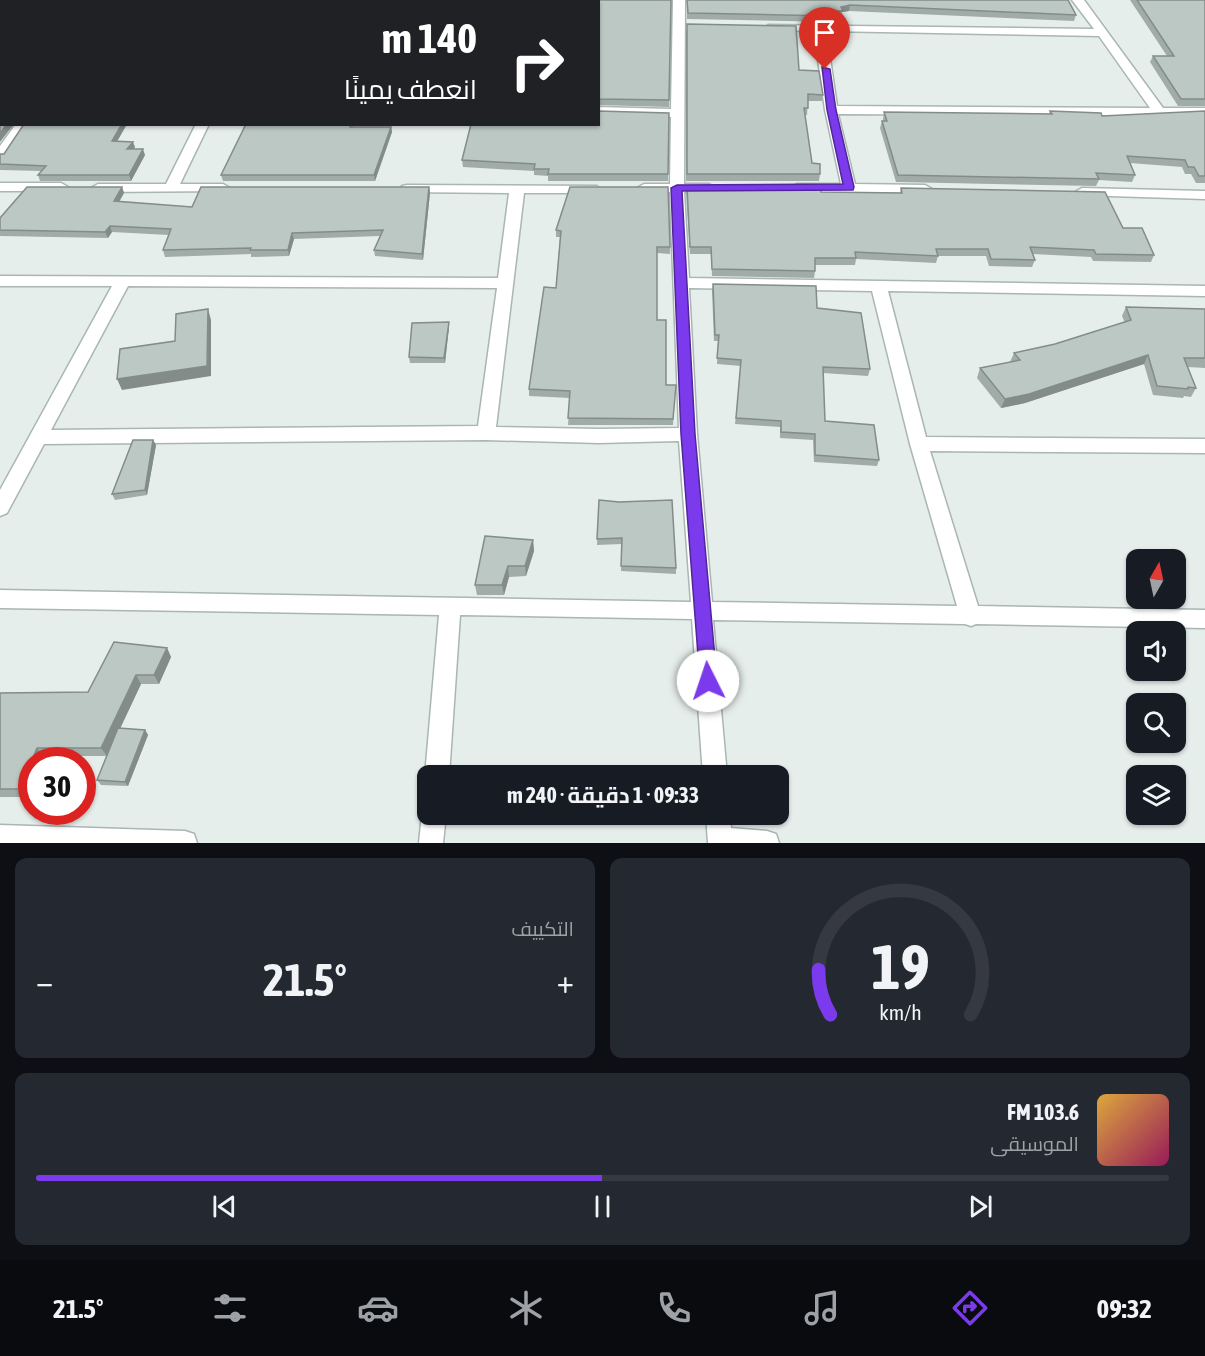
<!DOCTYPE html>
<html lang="ar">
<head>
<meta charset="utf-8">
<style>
  body { margin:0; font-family:"Asap Condensed",Cairo,sans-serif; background:#242831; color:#f1f3f6; direction:rtl; height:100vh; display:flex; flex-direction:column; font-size:22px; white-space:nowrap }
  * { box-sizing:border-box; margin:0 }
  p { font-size:20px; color:#9ea1a6 }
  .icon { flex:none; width:33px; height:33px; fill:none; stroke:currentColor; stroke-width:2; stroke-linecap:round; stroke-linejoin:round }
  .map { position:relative; height:843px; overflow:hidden; direction:ltr }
  .panel { display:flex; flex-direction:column; gap:15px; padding:15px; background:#0d0f14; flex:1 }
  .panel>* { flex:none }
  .top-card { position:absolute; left:0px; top:0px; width:600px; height:126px; box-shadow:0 2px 4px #0004; direction:rtl; background:#202124; color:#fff; overflow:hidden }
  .needle { width:39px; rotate:9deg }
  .buttons { position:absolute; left:1126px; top:549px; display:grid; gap:12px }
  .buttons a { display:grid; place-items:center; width:60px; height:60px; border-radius:12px; background:#171b24; box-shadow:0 2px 4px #0004; font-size:30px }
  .speed { position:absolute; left:18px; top:747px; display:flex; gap:12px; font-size:30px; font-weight:700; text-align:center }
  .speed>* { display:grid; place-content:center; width:78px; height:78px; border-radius:50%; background:#171b24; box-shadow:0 2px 4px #0004; line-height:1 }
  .speed .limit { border:9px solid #d22; background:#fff; color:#111 }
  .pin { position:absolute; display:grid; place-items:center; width:51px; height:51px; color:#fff; margin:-62px -26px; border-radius:50% 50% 50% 0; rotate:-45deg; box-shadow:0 0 6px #0007 }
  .pin .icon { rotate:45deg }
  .me { position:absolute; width:66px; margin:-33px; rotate:356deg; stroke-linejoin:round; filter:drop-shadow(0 0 4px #0008) }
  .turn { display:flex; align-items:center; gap:21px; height:126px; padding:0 24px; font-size:27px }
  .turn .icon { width:78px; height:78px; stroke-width:2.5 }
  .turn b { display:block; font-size:42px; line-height:51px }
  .big { font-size:45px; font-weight:700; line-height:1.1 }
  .panel .card { flex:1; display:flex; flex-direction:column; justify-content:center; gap:9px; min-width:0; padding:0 21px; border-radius:12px; background:#242831 }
  .panel .dial { align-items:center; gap:0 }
  .dial svg { height:156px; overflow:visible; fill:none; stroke:#363941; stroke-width:7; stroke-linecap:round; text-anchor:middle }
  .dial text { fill:#f1f3f6; stroke:none }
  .song { display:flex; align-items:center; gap:18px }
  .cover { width:72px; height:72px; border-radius:9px; background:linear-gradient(135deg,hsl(40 70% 55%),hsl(330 70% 35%)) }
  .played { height:6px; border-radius:3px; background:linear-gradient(90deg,#7c3aed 50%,#363941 50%) }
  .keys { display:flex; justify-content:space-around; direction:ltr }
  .heat { display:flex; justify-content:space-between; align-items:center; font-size:33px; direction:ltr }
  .panel .tiles { flex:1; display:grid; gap:15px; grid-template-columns:1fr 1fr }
  .card:last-child { grid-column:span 2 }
  .trip { position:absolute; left:417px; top:765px; width:372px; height:60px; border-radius:12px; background:#171b24; box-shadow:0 2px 4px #0004; font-weight:700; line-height:60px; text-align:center; direction:rtl }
  .dock { display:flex; height:96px; justify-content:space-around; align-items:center; background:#090b0e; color:#9ea1a6 }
  .dock .icon { width:42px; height:42px }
  .dock .selected { color:#7c3aed }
  .dock b { font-size:27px; color:#f1f3f6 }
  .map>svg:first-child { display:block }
</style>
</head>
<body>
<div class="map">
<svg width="1205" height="843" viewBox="0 0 1205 843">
  <rect width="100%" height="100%" fill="#e6eeeb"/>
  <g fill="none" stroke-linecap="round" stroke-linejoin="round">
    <g stroke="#a9b6b3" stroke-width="3">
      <path id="minor" d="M110,0h12l-12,2z
        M532,0h12v2h-12z
        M673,0h12l-1,184h25l7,4 -7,4h-25l5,86 516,8v10l-317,-5 38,146 279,2v14l-275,-2 48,155 227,4v18l-229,-4 -5,2 -6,-2 -252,-4 14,156h-24l-11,-157 -232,-4 -11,161h-21v5l-3,-5 14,-161 -439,-7v-18l691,12 -12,-161 -80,2 -113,-3 -442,4 -37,69 -7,3v-26l112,-204h-112v-10l498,2 11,-85 -107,-1 -2,-3 2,-3 5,-1 190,1 2,3 -2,3 -5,1h-68l-28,234 103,2 80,-1 -9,-236h-26l-7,-4 7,-4h26l1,-67 -73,-2v-8l73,2zM128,286l369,2 -19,138 -427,4zM689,288l183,3 38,153 47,162 -245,-4 -15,-168z
        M1072,0h12l79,108h42v8l-367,-2 17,70 70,1 7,4 -7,4 -128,-1 -7,-4 7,-4h44l-16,-74 -11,-79 -42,-1 -6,-3 2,-2 326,4zM826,31l273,5 51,72 -313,-2z
        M16,124h13l-24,34 -5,1v-13z
        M196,124h13l-29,60h43l7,4 -2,3 -130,1 -7,-4 7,-4h68z
        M0,183h61l7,4 -7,4h-61z
        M1082,188l123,3v8l-128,-4 -2,-3z
        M428,805v9h18l-3,29h-24l3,-29z
        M706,814h24l1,14 36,3 9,3 3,9h-71z
        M0,825l185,6 9,3 3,9h-197z"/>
    </g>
    <use href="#minor" fill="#fff" fill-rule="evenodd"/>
  </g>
  <path fill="#a1aca9" d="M671,0l-2,107 -71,-2v-103z
    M687,0h381l8,15 -2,6 -225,-10 -7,1v5h-11l-1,5 -143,-3z
    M1130,0h75v106h-27l-28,-44 3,-6h14z
    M686,30l113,40 24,25 -1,6h-14l-1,14h-2l7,48 8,11 -1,7h-133z
    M1050,111l52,5 103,-5v72h-9l-5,-9h-6l-3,-7 -52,-4 5,12 -3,7 -33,-2 -3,6 -200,-4 -16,-54 2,-7h1v-2l1,-7 165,2z
    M669,113l-1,68h-120v-5l-14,-1v-4l-71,-4 -1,-7z
    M24,124h103l-10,17 18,6 -1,2 11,6 -14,26h-91l-2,-6 3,-4 -41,-1v-16h4z
    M354,124l-1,3h38l1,5 -17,49h-152l-2,-6z
    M687,186l134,6 79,1 1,-5 222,40 31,27 -3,7 -58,-1 -2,-4 -58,-3 2,6 -3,7 -43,-1 -3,-10h-48l-2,7 -80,-4 -1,6h-40v6l-1,7 -102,-2 -1,-22h-21l-4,-61z
    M122,187l2,6 -5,9 73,5 237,-20 1,6 -7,67 -48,-4 -1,-6 6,-14 -86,3 -5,17 -38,1v-3l-86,3 -2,-7 6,-15 -57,-3 -4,6 -108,-2v-18z
    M556,230l114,17v7l-13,-1v67l9,65h10l-3,40h-105l2,-27 -41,-2v-7l27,-101 4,-51h-4z
    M713,284l104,24 53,61 -2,7 -45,-3 2,48 54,39 -2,6 -63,-4 -1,-22 -33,-2v-11l-45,-3 6,-58 -24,-2 1,-23h-4l-2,-50z
    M1126,307l79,2v59l-17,-1 8,21 -5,9 -7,-1 -1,2 -30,-3 -9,-31 -119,39 -24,5 -24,-30 3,-10 30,-6 4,-9 41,-9 70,-21 -3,-7z
    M449,322v5l-4,36h-35l-1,-6z
    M153,440l3,5 -9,50 -32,5 -3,-6z
    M599,500l77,68v6l-55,-3 1,-27 -25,1z
    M533,540l1,11 -8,25 -17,1 -5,18h-27l-2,-10z
    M167,648l4,9 -12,27h-18l-21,45 25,1 3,5 -20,51 -27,-1 -4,-5 10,-24h-63l-12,4v29l-3,8h-29v-104l88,-1z"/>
  <path fill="#838c89" d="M850,5l-1,6 -7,1 -1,-5z
    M7,124h7l-14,18v-9z
    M122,124h5l-13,23 -2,-6z
    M391,127l1,5 -17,49 -1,-6z
    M133,142l2,5 -6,8 -2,-6z
    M143,149l2,6 -14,26 -2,-6z
    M122,187l2,6 -8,14 -2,-6z
    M429,187l1,6 -7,67 -1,-6z
    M110,226l2,6 -4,6 -3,-6z
    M292,233l2,6 -5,17 -1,-6z
    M208,309l3,11v56l-89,14 -5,-11 90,-13z
    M449,322v5l-4,36 -1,-5z
    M1148,355l-4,9 -119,39 -24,5 4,-9z
    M153,440l3,5 -9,50 -2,-5z
    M533,540l1,11 -8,25 -1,-10z
    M508,566l1,11 -5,18 -2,-10z
    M167,648l4,9 -12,27 -5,-9z
    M136,675l5,9 -34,72 -6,-8z
    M145,730l3,5 -20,51 -3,-4z
    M37,748l7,8 -2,4h-10z
    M32,763v26l-3,8 -7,-8z"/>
  <path fill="#bbc8c4" stroke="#838c89" stroke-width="1.5" d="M146,0h248l-1,2h-249z
    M581,0h90l-2,100 -71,-1v-97h-18z
    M687,0h381l8,15 -226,-10 -9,2 2,4h-13l1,5 -143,-3z
    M1137,0h68v99h-24l-28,-43h21z
    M687,24l109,2 3,44 20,1 4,24 -15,-1v14h-4l8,55 8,1v10h-133z
    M2,48v76h5l-7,9v-84z
    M598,111l71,2 -1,61h-120l1,-5h-15l1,-5 -73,-4 9,-36h127z
    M1050,111l51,2 1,3 103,-5v65h-6l-5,-9h-6l-3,-7 -58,-4 8,19 -39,-2 3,6 -201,-4 -16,-54h5l-3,-9 168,2z
    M24,124h98l-10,17 21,1 -6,7h16l-14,26h-91l8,-9 -46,-2v-10h4z
    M246,124h105l-1,3h41l-17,48h-153z
    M687,186h134v6l81,1 -1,-5 204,4 18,36h19l12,27 -58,-1 -2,-4 -64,-3 5,13 -44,-1 -3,-10h-52l2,7 -83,-4 1,6h-41v13l-103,-2 -1,-22h-21z
    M27,187h95l-8,14 78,6 9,-20h228l-7,67 -48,-4 9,-20 -91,3 -4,17h-38l1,-2 -88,2 8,-21 -61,-3 -5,6 -105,-2v-12z
    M570,187h98l2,60h-13v73h9v65h10l-3,34 -105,-1 2,-27 -41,-2 15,-102 12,1 5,-57 -5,-1z
    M713,284l103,2 1,22 44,5 9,56 -47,-2 2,54 49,4 5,35 -64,-5v-21l-34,-2v-11l-45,-3 5,-58 -24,-2 2,-23h-4z
    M1126,307l79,2v49h-21l12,30 -8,-1v2l-31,-3 -9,-31 -119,39 -24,5 -25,-31 40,-8 -6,-7 41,-9 76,-24z
    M208,309l-1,57 -90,13 3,-30 55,-8 1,-27z
    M449,322l-5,36 -35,-1 3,-34z
    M133,440h20l-8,50 -33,4z
    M599,500l20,2 53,-2 4,68 -55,-2 1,-28 -25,1z
    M485,536l48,4 -8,26h-17l-6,19h-27z
    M114,642l53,6 -13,27h-18l-35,73h-64l-5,12v3l-10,26h-22v-96l88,-1z
    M118,728l27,2 -20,52 -28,-2z"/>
  <path fill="#7c3aed" stroke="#51269a" stroke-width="1.5" d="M822,67l8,2 6,41 18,77 -1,3 -171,1 13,243 22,247 -3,5 -6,2 -6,-2 -2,-5 -19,-247 -10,-246 6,-3 166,-1 -16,-74z"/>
</svg>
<div class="buttons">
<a><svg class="needle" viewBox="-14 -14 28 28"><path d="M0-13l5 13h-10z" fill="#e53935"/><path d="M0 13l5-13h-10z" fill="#9ea1a6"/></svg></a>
<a><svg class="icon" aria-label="sound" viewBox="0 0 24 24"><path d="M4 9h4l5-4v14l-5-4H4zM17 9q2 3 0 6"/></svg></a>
<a><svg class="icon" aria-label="search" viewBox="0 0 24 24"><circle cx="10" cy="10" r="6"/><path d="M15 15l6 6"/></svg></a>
<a><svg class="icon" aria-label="layers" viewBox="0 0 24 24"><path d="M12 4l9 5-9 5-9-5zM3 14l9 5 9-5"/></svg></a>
</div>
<div class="speed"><div class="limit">30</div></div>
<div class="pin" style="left:825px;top:69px;background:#d93025"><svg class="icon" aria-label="arrive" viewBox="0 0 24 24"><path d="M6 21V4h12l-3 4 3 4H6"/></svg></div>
<svg class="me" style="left:708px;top:681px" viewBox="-20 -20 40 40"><circle r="19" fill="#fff"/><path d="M0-13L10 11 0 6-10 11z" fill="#7c3aed"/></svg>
<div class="trip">09:33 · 1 دقيقة · 240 m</div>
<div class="top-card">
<div class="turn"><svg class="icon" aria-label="right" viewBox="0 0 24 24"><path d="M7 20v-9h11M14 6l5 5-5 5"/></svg><div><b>140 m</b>انعطف يمينًا</div></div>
</div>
</div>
<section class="panel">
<div class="tiles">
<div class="card dial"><svg viewBox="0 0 100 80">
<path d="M14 69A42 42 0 1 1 86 69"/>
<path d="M14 69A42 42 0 0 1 8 46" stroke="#7c3aed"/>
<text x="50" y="56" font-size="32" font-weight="700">19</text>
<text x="50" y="72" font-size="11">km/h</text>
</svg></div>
<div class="card"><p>التكييف</p>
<div class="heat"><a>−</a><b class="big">21.5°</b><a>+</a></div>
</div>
<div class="card">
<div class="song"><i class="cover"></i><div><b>103.6 FM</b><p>الموسيقى</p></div></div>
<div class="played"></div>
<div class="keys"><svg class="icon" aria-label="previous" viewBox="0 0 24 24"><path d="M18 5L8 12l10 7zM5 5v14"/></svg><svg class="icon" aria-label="pause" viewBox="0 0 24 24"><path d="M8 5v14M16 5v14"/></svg><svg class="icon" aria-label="next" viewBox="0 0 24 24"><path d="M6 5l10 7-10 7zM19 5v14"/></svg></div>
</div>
</div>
</section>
<nav class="dock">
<b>09:32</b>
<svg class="icon selected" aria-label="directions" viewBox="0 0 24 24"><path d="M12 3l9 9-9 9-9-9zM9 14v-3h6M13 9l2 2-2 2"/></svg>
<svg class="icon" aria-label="music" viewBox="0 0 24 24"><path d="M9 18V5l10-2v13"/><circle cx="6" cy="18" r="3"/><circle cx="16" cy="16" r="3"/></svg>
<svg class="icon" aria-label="phone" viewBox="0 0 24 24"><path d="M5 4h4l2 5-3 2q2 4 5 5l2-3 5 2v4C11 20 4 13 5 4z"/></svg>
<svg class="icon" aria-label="climate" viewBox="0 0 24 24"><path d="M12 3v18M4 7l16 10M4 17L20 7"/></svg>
<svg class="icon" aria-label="car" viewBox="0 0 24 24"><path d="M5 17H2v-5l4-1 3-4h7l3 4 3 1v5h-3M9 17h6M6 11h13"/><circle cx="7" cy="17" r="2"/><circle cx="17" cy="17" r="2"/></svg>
<svg class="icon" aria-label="filters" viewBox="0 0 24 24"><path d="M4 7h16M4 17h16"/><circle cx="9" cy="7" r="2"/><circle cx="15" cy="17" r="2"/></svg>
<b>21.5°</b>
</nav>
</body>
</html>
